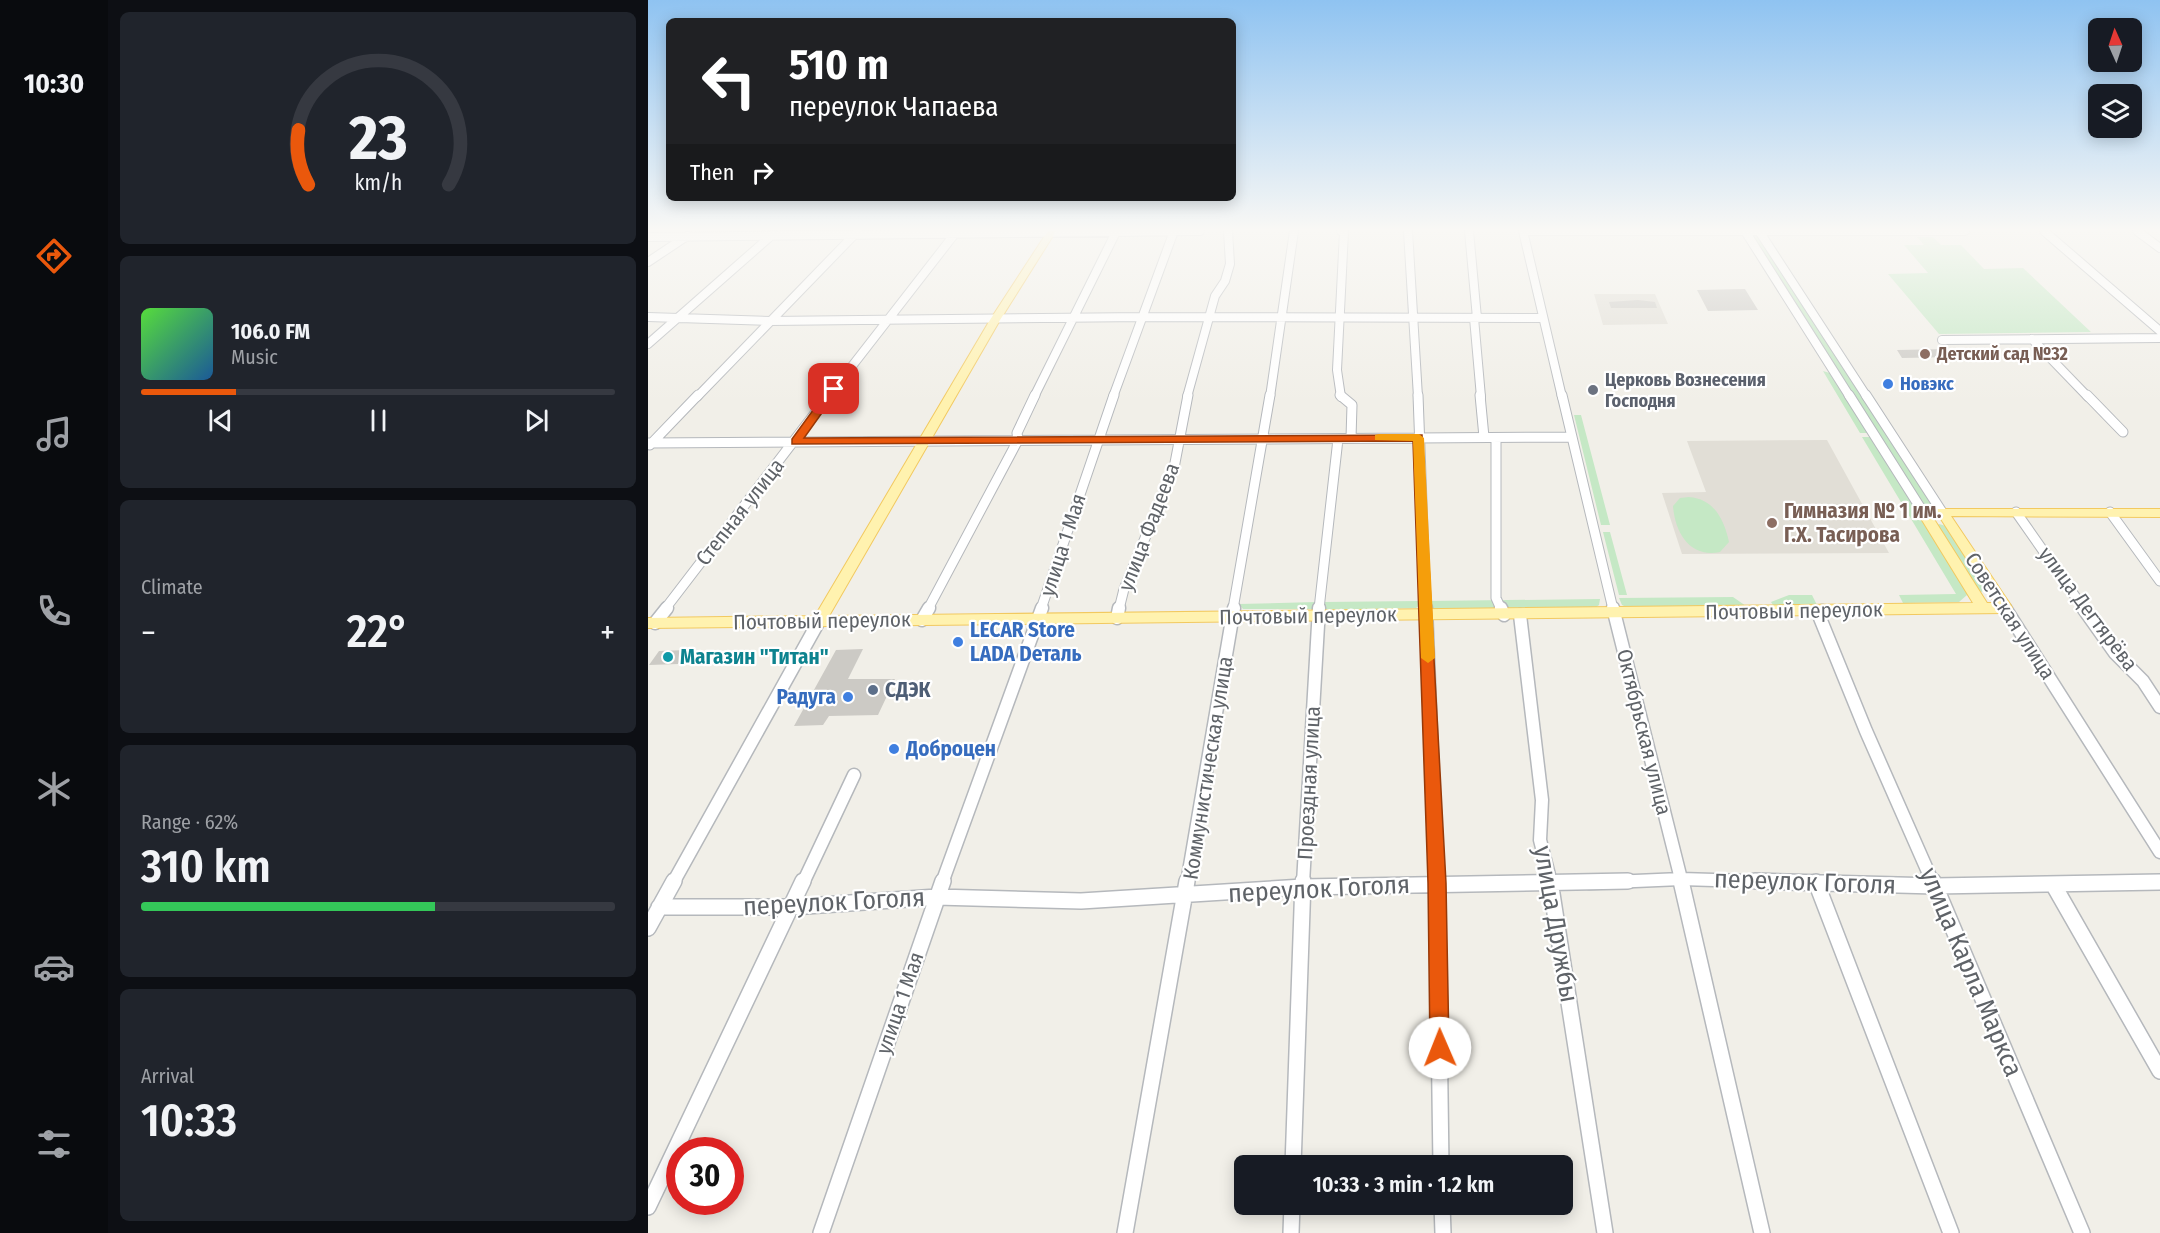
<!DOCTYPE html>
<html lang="en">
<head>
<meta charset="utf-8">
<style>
  body { margin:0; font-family:"Fira Sans Condensed",sans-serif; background:#20242c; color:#f1f3f6; height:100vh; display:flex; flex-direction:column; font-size:22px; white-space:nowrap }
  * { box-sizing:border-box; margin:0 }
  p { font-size:20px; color:#9ea1a6 }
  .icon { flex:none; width:33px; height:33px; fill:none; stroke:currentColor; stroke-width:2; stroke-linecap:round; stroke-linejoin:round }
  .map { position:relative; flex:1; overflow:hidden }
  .drawer { display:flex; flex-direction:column; gap:12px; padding:12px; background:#0d0f14; width:540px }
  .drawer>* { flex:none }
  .top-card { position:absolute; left:18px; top:18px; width:570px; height:183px; border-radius:9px; box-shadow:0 3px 15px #0003; background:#202124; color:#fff; overflow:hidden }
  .needle { width:39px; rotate:357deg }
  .buttons { position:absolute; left:1440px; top:18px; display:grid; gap:12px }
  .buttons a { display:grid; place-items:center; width:54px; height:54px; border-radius:9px; background:#171b24; box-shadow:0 3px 15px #0003; font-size:30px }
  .speed { position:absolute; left:18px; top:1137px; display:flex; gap:12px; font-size:30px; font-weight:700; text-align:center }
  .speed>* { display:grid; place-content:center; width:78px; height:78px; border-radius:50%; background:#171b24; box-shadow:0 3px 15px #0003; line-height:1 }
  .speed .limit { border:9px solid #d22; background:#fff; color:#111 }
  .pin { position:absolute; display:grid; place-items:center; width:51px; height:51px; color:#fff; margin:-26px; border-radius:12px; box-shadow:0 3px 9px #0006 }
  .me { position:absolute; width:66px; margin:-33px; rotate:359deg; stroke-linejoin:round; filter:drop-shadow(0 0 4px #0008) }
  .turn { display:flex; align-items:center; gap:21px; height:126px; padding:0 24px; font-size:27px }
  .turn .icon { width:78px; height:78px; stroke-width:2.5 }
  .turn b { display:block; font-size:42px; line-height:51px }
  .then { display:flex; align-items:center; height:57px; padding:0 24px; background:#0003; gap:12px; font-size:22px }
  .big { font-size:45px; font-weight:600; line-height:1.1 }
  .drawer .tile { flex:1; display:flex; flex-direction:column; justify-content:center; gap:9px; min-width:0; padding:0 21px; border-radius:9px; background:#20242c }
  .drawer .dial { align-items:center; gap:0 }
  .dial svg { height:156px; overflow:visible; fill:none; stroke:#363941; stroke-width:7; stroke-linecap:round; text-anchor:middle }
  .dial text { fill:#f1f3f6; stroke:none }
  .song { display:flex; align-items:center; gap:18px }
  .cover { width:72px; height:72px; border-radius:9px; background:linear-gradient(135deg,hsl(110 70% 55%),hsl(210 70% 35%)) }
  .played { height:6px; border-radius:3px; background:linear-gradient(90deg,#ea580c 20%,#363941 20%) }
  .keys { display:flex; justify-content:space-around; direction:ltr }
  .heat { display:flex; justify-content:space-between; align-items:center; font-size:33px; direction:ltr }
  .charge { height:9px; border-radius:4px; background:linear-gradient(90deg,#34c759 62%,#363941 0) }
  .trip { position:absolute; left:586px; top:1155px; width:339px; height:60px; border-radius:9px; background:#171b24; box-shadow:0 3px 15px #0003; font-weight:600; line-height:60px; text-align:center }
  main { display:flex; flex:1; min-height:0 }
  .tab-bar { display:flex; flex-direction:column; width:108px; justify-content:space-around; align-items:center; background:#090b0e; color:#9ea1a6 }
  .tab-bar .icon { width:42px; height:42px }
  .tab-bar .current { color:#ea580c }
  .tab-bar b { font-size:27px; color:#f1f3f6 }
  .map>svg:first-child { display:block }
</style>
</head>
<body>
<main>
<nav class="tab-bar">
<b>10:30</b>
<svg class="icon current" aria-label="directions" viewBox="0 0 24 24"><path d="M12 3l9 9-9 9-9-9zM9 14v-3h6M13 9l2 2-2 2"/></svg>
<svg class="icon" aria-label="music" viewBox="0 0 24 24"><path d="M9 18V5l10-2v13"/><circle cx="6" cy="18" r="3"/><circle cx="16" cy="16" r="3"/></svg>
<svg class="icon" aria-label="phone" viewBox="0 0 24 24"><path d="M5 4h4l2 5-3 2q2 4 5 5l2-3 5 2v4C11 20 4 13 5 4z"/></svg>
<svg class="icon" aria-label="climate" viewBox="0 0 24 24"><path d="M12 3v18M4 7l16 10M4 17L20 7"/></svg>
<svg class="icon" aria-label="car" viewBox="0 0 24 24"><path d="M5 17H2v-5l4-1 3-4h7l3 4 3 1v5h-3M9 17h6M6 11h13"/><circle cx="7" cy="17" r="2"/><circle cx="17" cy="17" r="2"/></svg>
<svg class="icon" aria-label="filters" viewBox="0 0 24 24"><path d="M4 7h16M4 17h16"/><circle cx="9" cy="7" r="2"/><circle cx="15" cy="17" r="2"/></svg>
</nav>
<section class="drawer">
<div class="tile dial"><svg viewBox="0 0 100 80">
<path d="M14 69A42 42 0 1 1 86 69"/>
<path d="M14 69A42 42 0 0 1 9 41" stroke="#ea580c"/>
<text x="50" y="56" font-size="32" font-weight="700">23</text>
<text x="50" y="72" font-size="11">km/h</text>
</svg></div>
<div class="tile">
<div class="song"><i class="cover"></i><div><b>106.0 FM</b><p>Music</p></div></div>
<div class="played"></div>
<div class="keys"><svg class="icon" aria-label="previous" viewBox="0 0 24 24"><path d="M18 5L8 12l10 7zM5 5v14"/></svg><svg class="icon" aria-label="pause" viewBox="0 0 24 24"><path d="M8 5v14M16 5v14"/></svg><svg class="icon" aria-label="next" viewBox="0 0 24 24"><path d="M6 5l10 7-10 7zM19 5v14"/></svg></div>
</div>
<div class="tile"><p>Climate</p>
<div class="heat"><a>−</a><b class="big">22°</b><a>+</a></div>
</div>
<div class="tile"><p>Range · 62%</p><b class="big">310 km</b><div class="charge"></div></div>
<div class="tile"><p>Arrival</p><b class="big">10:33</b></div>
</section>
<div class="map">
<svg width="1512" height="1233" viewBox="0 0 1512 1233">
  <rect width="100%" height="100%" fill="#f1efe8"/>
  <path fill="#e1ded6" d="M946,294h61l13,30 -65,1z
    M1179,440l62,113 -207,1 -20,-61 44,-1 -19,-51z"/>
  <path fill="#c5e8c5" d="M1103,235h8l173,270h-9z
    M1269,237h16l8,8h20l23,24 39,-1 68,64 -152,2 -51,-60 40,-1 -24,-28h20z
    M1175,371l10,3 37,59h-10z
    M926,415h7l29,110h-9z
    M1214,437h10l94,151 1,7 -8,7 -56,1 -4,-8 57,-1z
    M1041,497c25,2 35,22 40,45l-9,10c-30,6 -45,-19 -47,-46l7,-8z
    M1291,524l7,2 39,61 -3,5 -3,-1 -42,-65z
    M955,532h7l17,63h-8z
    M1141,595h23l5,10h-44l-2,-3z
    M1085,597l13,9 -120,1 -4,-2 -3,-7z
    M952,599l-1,6 -4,3 -160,1 -5,-2 -1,-6z
    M770,601l2,4 -4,3 -91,2 -2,-8z
    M668,602l1,7h-74l-4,-5z"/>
  <path fill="#cccac5" d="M1097,289l13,21 -50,1 -11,-21z
    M990,300l17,2 2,6h-46l-2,-6z
    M1300,349l6,8 -52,1 -5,-8z
    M215,649l-15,30h47l-17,36 -49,1 -6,9 -29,1 42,-76z
    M39,650l-9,14 -29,1 10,-14z"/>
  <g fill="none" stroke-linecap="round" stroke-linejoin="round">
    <g stroke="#b5b8bc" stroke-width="10">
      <path id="minor-far3" d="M760,231l10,166
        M821,231l8,87
        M875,231l39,166
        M881,231h436
        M1097,231l105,166
        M1111,231l108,166
        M1396,231l116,100
        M1489,231l23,17
        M0,237l552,-6
        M0,262l39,-26
        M0,317l122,4 374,-4 399,1
        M826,318l7,79
        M1384,339l56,58
        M1294,340l218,-2
        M0,344l124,-109
        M49,397l160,-165
        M180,397l129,-166
        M386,397l82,-165
        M465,397l61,-166
        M539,397l28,-101 10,-15 5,-17 -2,-33
        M622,397l24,-166
        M693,397l-4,-27 7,-138 -3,-1"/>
    </g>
    <g stroke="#b5b8bc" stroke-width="11">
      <path id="minor-far2" d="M692,395l12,10 -1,33
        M770,395l8,214
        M832,395l4,42
        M914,395l51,214
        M1201,395l74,117
        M1218,395l76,117
        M1439,395l36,37
        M848,438v160l5,11
        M0,443l924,-6
        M2,445l48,-50
        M1368,512l68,97
        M1462,512l50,69
        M17,609l164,-214
        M280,609l90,-169 -1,-7 18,-38
        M393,609l73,-214
        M471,609l5,-20 50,-121 14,-73
        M585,609l37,-214
        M671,609l19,-170"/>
    </g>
    <g stroke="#b5b8bc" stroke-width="15">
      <path id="minor-far1" d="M778,608l11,275
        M853,608l3,7
        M965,608l69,275
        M1357,608l155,244
        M1435,608l32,45 28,28 17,26
        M1174,611l-2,7 46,113 67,152
        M872,615l22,185 -2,40 11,43
        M469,618l2,-10
        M274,620l7,-12
        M7,623l12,-15
        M25,883l146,-262
        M155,883l51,-108
        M294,883l100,-275
        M539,883l47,-275
        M655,883l16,-275
        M941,883l92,-4 128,4
        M1482,883l30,-1"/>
    </g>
    <g stroke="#b5b8bc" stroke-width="18">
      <path id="minor" d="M789,881l4,285
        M902,881l55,352
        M1033,881l81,352
        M1107,881l180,5 225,-4
        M1285,881l149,352
        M1168,882l135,351
        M1405,884l107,187
        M11,907h133l145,-10 144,4 222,-14 325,-6
        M0,928l26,-47
        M645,1166l10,-285
        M794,1204l1,29
        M0,1207l155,-326
        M173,1233l122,-352
        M477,1233l62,-352
        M643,1233l1,-29"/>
    </g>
    <g stroke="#f2c960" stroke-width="2">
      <path id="major" d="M400,231h8l-56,89 -171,296 1144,-13 -56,-91 2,-3h241v8l-209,-1 59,88 2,4 -7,5 -1357,15v-10l167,-2 175,-296zM1284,516h7l56,87h-8z"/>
    </g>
    <use href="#minor-far3" stroke="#fff" stroke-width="8"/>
    <use href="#minor-far2" stroke="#fff" stroke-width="9"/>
    <use href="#minor-far1" stroke="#fff" stroke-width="12"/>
    <use href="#minor" stroke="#fff" stroke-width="15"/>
    <use href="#major" fill="#fff2af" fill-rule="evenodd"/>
  </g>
  <linearGradient id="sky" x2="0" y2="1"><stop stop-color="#8fc3f1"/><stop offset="0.57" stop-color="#f9f8f5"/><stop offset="1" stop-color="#f9f8f5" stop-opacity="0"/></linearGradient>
  <rect width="1512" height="403" fill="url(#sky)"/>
  <path fill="#ea580c" stroke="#983908" stroke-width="1.5" d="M186,386l5,3 -35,49 618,-3 24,448 3,165 -2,7 -7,3 -7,-3 -3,-7 -2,-165 -15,-442 -621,3v-5l38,-52z"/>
  <path fill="#f59e0b" d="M731,434h40l5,4 11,220 -7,5 -7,-5 -8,-217 -38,-1v-5z"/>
  <g fill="#8d6e63" stroke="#fff" stroke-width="2">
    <circle cx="1277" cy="354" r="6"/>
    <circle cx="1124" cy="523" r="6"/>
  </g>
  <g fill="#3f7fe0" stroke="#fff" stroke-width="2">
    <circle cx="1240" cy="384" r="6"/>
    <circle cx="310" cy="642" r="6"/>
    <circle cx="200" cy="697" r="6"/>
    <circle cx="246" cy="749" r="6"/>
  </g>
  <circle fill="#6b7280" stroke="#fff" stroke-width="2" cx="945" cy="390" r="6"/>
  <circle fill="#0f9aa8" stroke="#fff" stroke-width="2" cx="20" cy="657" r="6"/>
  <circle fill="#5c6f8a" stroke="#fff" stroke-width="2" cx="225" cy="690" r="6"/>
  <g text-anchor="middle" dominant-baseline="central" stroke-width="4.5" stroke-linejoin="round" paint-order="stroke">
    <g font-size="18" font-weight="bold" fill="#785e54" stroke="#fff" text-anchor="start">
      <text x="1289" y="354">Детский сад №32</text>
    </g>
    <g font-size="18" font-weight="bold" fill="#5b616d" stroke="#fff" text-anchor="start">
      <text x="957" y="380">Церковь Вознесения<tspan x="957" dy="21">Господня</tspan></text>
    </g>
    <g font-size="18" font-weight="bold" fill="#366cbe" stroke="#fff" text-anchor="start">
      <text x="1252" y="384">Новэкс</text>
    </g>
    <g font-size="21" font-weight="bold" fill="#785e54" stroke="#fff" text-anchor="start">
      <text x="1136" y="511">Гимназия № 1 им.<tspan x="1136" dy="24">Г.Х. Тасирова</tspan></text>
    </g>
    <g font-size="21" fill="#5f6368" stroke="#fff">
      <text transform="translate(92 512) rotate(-52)">Степная улица</text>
      <text transform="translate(501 527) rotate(-69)">улица Фадеева</text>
      <text transform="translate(415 545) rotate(-72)">улица 1 Мая</text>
      <text transform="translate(1440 609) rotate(53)">улица Дегтярёва</text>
      <text transform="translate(1146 611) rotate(-1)">Почтовый переулок</text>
      <text transform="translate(660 616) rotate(-1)">Почтовый переулок</text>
      <text transform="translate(1362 616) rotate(57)">Советская улица</text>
      <text transform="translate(174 621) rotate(-1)">Почтовый переулок</text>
      <text transform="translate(996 732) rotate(76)">Октябрьская улица</text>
      <text transform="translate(560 768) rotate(-81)">Коммунистическая улица</text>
      <text transform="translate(661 783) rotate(-87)">Проездная улица</text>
      <text transform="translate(252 1003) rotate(-71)">улица 1 Мая</text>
    </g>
    <g font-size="21" font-weight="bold" fill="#366cbe" stroke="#fff" text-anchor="start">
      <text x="322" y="630">LECAR Store<tspan x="322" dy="24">LADA Dеталь</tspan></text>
      <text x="188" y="697" text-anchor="end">Радуга</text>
      <text x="258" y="749">Доброцен</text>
    </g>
    <g font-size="21" font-weight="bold" fill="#0d838f" stroke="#fff" text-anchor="start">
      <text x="32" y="657">Магазин "Титан"</text>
    </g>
    <g font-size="21" font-weight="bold" fill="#4e5e75" stroke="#fff" text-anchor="start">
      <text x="237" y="690">СДЭК</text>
    </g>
    <g font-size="26" fill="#5f6368" stroke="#fff">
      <text transform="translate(1157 882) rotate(2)">переулок Гоголя</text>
      <text transform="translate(671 889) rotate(-3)">переулок Гоголя</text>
      <text transform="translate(186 902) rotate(-3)">переулок Гоголя</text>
      <text transform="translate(908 924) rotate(80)">улица Дружбы</text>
      <text transform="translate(1323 972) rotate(67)">улица Карла Маркса</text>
    </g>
  </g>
</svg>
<div class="buttons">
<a><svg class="needle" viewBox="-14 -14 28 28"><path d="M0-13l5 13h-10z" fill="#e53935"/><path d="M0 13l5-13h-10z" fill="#9ea1a6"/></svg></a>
<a><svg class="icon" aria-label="layers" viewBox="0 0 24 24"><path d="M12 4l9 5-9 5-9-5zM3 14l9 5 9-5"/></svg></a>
</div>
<div class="speed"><div class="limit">30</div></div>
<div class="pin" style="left:186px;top:389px;background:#d93025"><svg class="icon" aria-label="arrive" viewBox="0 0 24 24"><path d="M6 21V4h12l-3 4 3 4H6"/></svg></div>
<svg class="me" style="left:792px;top:1048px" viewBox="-20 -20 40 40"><circle r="19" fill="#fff"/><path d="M0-13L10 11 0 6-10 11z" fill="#ea580c"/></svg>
<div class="trip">10:33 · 3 min · 1.2 km</div>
<div class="top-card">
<div class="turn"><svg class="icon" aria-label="left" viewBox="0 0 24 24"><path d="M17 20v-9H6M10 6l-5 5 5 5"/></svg><div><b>510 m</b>переулок Чапаева</div></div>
<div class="then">Then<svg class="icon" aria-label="right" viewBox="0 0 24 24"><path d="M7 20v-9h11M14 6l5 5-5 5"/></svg></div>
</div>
</div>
</main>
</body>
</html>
